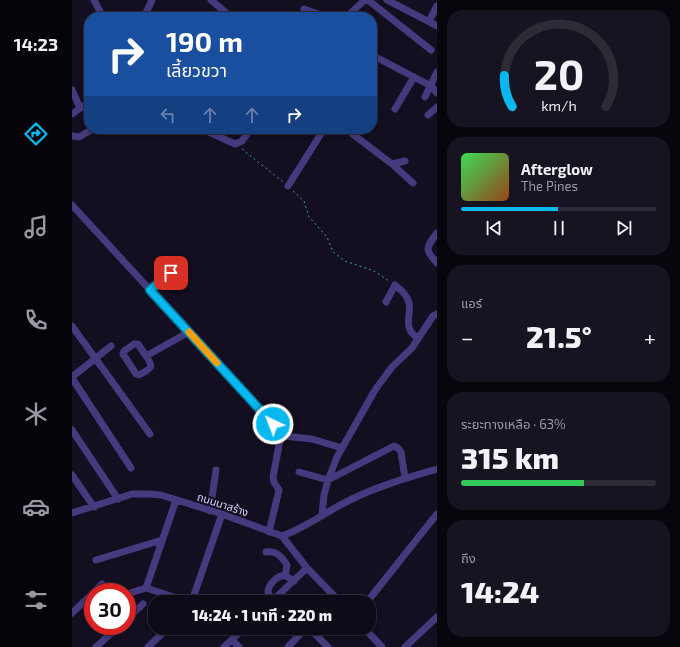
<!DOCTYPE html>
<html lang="th">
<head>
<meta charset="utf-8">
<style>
  body { margin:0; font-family:"Exo 2","Noto Sans Thai",sans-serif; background:#171321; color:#f1f3f6; height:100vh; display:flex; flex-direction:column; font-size:15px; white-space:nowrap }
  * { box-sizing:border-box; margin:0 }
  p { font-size:13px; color:#9b9aa2 }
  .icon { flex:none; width:22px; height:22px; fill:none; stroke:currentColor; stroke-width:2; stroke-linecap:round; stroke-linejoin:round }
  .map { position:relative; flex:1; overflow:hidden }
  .side { display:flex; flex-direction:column; gap:10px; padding:10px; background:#08060d; width:243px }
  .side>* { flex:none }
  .banner { position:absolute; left:12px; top:12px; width:293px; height:122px; border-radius:16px; box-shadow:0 2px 6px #0003,0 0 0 1px #2e2b37; background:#1a4fa0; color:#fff; overflow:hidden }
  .speed { position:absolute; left:12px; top:583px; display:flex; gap:8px; font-size:20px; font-weight:700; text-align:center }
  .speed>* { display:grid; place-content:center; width:52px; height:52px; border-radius:50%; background:#0e0a18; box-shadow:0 2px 6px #0003,0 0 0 1px #2e2b37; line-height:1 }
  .speed .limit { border:6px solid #d22; background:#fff; color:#111 }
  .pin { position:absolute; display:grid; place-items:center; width:34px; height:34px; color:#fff; margin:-17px; border-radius:8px; box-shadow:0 2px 6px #0006 }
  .me { position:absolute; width:44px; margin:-22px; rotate:317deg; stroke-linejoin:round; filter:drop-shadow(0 0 3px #0008) }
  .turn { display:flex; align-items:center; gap:14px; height:84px; padding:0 16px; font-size:18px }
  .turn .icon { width:52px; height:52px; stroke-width:2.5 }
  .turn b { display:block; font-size:28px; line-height:34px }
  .lanes { display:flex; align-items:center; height:38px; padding:0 16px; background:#0003; justify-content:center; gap:20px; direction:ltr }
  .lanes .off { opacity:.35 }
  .big { font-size:30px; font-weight:800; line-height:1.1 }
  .side .widget { flex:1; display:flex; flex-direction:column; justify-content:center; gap:6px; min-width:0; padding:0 14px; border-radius:16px; background:#171321 }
  .side .dial { align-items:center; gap:0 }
  .dial svg { height:104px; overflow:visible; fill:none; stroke:#2e2b37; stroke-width:7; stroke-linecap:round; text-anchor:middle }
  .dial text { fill:#f1f3f6; stroke:none }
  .song { display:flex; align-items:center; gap:12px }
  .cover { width:48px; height:48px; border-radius:6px; background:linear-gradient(135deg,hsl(130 70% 55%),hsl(20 70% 35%)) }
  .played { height:4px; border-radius:2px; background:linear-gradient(90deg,#08b8f0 50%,#2e2b37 50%) }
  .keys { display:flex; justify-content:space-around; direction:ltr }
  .heat { display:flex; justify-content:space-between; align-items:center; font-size:22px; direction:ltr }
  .charge { height:6px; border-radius:3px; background:linear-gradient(90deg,#34c759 63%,#2e2b37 0) }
  .trip { position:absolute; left:76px; top:595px; width:228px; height:40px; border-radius:16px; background:#0e0a18; box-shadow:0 2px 6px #0003,0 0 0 1px #2e2b37; font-weight:800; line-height:40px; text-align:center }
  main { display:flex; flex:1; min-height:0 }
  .dock { display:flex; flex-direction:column; width:72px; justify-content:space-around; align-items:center; background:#06040a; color:#9b9aa2 }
  .dock .icon { width:28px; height:28px }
  .dock .on { color:#08b8f0 }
  .dock b { font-size:18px; color:#f1f3f6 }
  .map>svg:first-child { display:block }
</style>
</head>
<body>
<main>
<nav class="dock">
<b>14:23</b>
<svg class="icon on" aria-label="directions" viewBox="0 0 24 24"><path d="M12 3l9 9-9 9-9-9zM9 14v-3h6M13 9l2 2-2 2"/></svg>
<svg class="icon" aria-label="music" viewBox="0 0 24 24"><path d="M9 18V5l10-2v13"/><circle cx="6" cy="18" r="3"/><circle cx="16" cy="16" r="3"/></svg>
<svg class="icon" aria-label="phone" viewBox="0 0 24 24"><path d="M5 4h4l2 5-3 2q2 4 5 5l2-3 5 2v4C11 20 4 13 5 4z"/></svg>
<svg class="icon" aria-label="climate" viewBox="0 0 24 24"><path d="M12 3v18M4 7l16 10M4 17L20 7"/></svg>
<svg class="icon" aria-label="car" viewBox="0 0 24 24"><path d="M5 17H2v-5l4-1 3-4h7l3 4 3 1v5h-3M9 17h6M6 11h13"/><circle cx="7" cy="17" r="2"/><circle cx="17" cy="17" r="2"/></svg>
<svg class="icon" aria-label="filters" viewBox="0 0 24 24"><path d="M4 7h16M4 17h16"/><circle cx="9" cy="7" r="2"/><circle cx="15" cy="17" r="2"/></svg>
</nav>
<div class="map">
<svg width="365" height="647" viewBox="0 0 365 647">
  <rect width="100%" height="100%" fill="#130e20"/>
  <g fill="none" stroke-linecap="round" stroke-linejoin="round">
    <path stroke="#32a4ae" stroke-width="1" stroke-dasharray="2 3" stroke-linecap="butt" d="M170,149l41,33
      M221,191l11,10 5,16 18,20 6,15 12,9 29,10 15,10"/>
    <path stroke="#463a7e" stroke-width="7" d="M22,0l9,17
      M139,0l20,17
      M296,0l63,50
      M315,0l50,26
      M232,9l23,8
      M72,17l8,-17
      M275,17l9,-9 9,-8
      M357,21l8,-15
      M300,55l59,31 6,7
      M0,90l8,18
      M353,97l12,-25
      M323,109l19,-32
      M0,114l17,-12
      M356,115l9,-8
      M130,129l33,15 7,-3 9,-12
      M274,129l46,35 21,19
      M0,136l7,1 14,-8
      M320,164l13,-3
      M216,186l36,-57
      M0,205l212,231 28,3 30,9
      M365,233c-11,15 -13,16 0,30
      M78,290l31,-26
      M314,302l9,-17c5,4 11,9 13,15 6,13 -8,27 10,38
      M0,326l78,108
      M74,356l-8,-12h-4l-10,7 -1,3 13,20 3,1c11,-6 16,-7 7,-19l43,-24
      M0,377l39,-31
      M0,378l59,90
      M0,430l46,69
      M227,472l29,8 66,-34 4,2 3,4 4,26
      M0,475l22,32
      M104,500l-30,88 40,13 5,-1 3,-5 28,-81
      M138,511l6,-41
      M0,513l60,-19h17l12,1 61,19 60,22 25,32 33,34
      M250,515l2,-20 4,-15 9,-23 38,-67 17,-23 20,-19 21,-32 4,-2
      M197,532l10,-42 -5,-8 -1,-5 7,-37
      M210,536c24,-8 45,-25 68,-36 28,-14 57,-22 87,-31
      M194,552c10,-2 16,5 21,13l-2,11
      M24,560l66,-20
      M22,592l8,-8
      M55,594l19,-6
      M201,600c-2,-2 -4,-5 -5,-8 0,-7 10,-18 17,-16 3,1 6,3 9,5
      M199,602l36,-34
      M295,602l70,-88
      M0,613l21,-20
      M55,619l16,-15
      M237,628l19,19
      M270,628l3,3
      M292,628l18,19
      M160,640l7,7
      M24,647l23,-21
      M76,647l20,-19
      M152,647l20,-19
      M216,647l18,-19
      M333,647l32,-30"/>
  </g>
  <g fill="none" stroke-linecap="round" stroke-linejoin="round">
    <g stroke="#05789c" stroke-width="10">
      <path id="route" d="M99,273l-21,17 123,134"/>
    </g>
    <use href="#route" stroke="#08b8f0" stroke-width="7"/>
    <path stroke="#f59e0b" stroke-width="7" d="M117,332l28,31"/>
  </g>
  <g text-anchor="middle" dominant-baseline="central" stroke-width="4" stroke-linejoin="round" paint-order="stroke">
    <g font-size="11" fill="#dacefd" stroke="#130e20">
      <text transform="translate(151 504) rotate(18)">ถนนนาสร้าง</text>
    </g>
  </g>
</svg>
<div class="speed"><div class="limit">30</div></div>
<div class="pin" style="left:99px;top:273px;background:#d93025"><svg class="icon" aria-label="arrive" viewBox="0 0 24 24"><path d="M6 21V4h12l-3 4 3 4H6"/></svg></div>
<svg class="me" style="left:201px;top:424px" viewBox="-20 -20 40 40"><circle r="17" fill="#08b8f0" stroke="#fff" stroke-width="3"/><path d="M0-11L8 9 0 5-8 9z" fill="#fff"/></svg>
<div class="trip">14:24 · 1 นาที · 220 m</div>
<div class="banner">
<div class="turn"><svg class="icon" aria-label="right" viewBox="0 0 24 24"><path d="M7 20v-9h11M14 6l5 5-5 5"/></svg><div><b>190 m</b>เลี้ยวขวา</div></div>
<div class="lanes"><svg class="icon off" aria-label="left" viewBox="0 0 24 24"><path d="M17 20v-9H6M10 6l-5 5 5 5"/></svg><svg class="icon off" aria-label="ahead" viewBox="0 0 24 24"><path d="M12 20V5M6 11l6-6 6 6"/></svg><svg class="icon off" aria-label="ahead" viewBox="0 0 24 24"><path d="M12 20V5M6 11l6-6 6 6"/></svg><svg class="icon" aria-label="right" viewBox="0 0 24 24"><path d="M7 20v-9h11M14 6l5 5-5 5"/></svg></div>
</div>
</div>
<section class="side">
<div class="widget dial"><svg viewBox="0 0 100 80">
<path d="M14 69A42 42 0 1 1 86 69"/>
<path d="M14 69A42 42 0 0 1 8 45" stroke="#08b8f0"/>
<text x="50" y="56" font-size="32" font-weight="700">20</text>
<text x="50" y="72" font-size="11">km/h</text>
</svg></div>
<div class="widget">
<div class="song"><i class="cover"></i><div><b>Afterglow</b><p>The Pines</p></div></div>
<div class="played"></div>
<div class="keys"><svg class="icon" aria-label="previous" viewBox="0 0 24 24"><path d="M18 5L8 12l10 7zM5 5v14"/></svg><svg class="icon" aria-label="pause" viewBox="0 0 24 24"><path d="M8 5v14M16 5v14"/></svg><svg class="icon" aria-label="next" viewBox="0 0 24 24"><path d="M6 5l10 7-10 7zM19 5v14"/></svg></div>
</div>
<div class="widget"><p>แอร์</p>
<div class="heat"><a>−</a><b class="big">21.5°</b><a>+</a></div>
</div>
<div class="widget"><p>ระยะทางเหลือ · 63%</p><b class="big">315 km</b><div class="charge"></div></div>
<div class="widget"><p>ถึง</p><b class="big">14:24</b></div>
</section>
</main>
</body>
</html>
